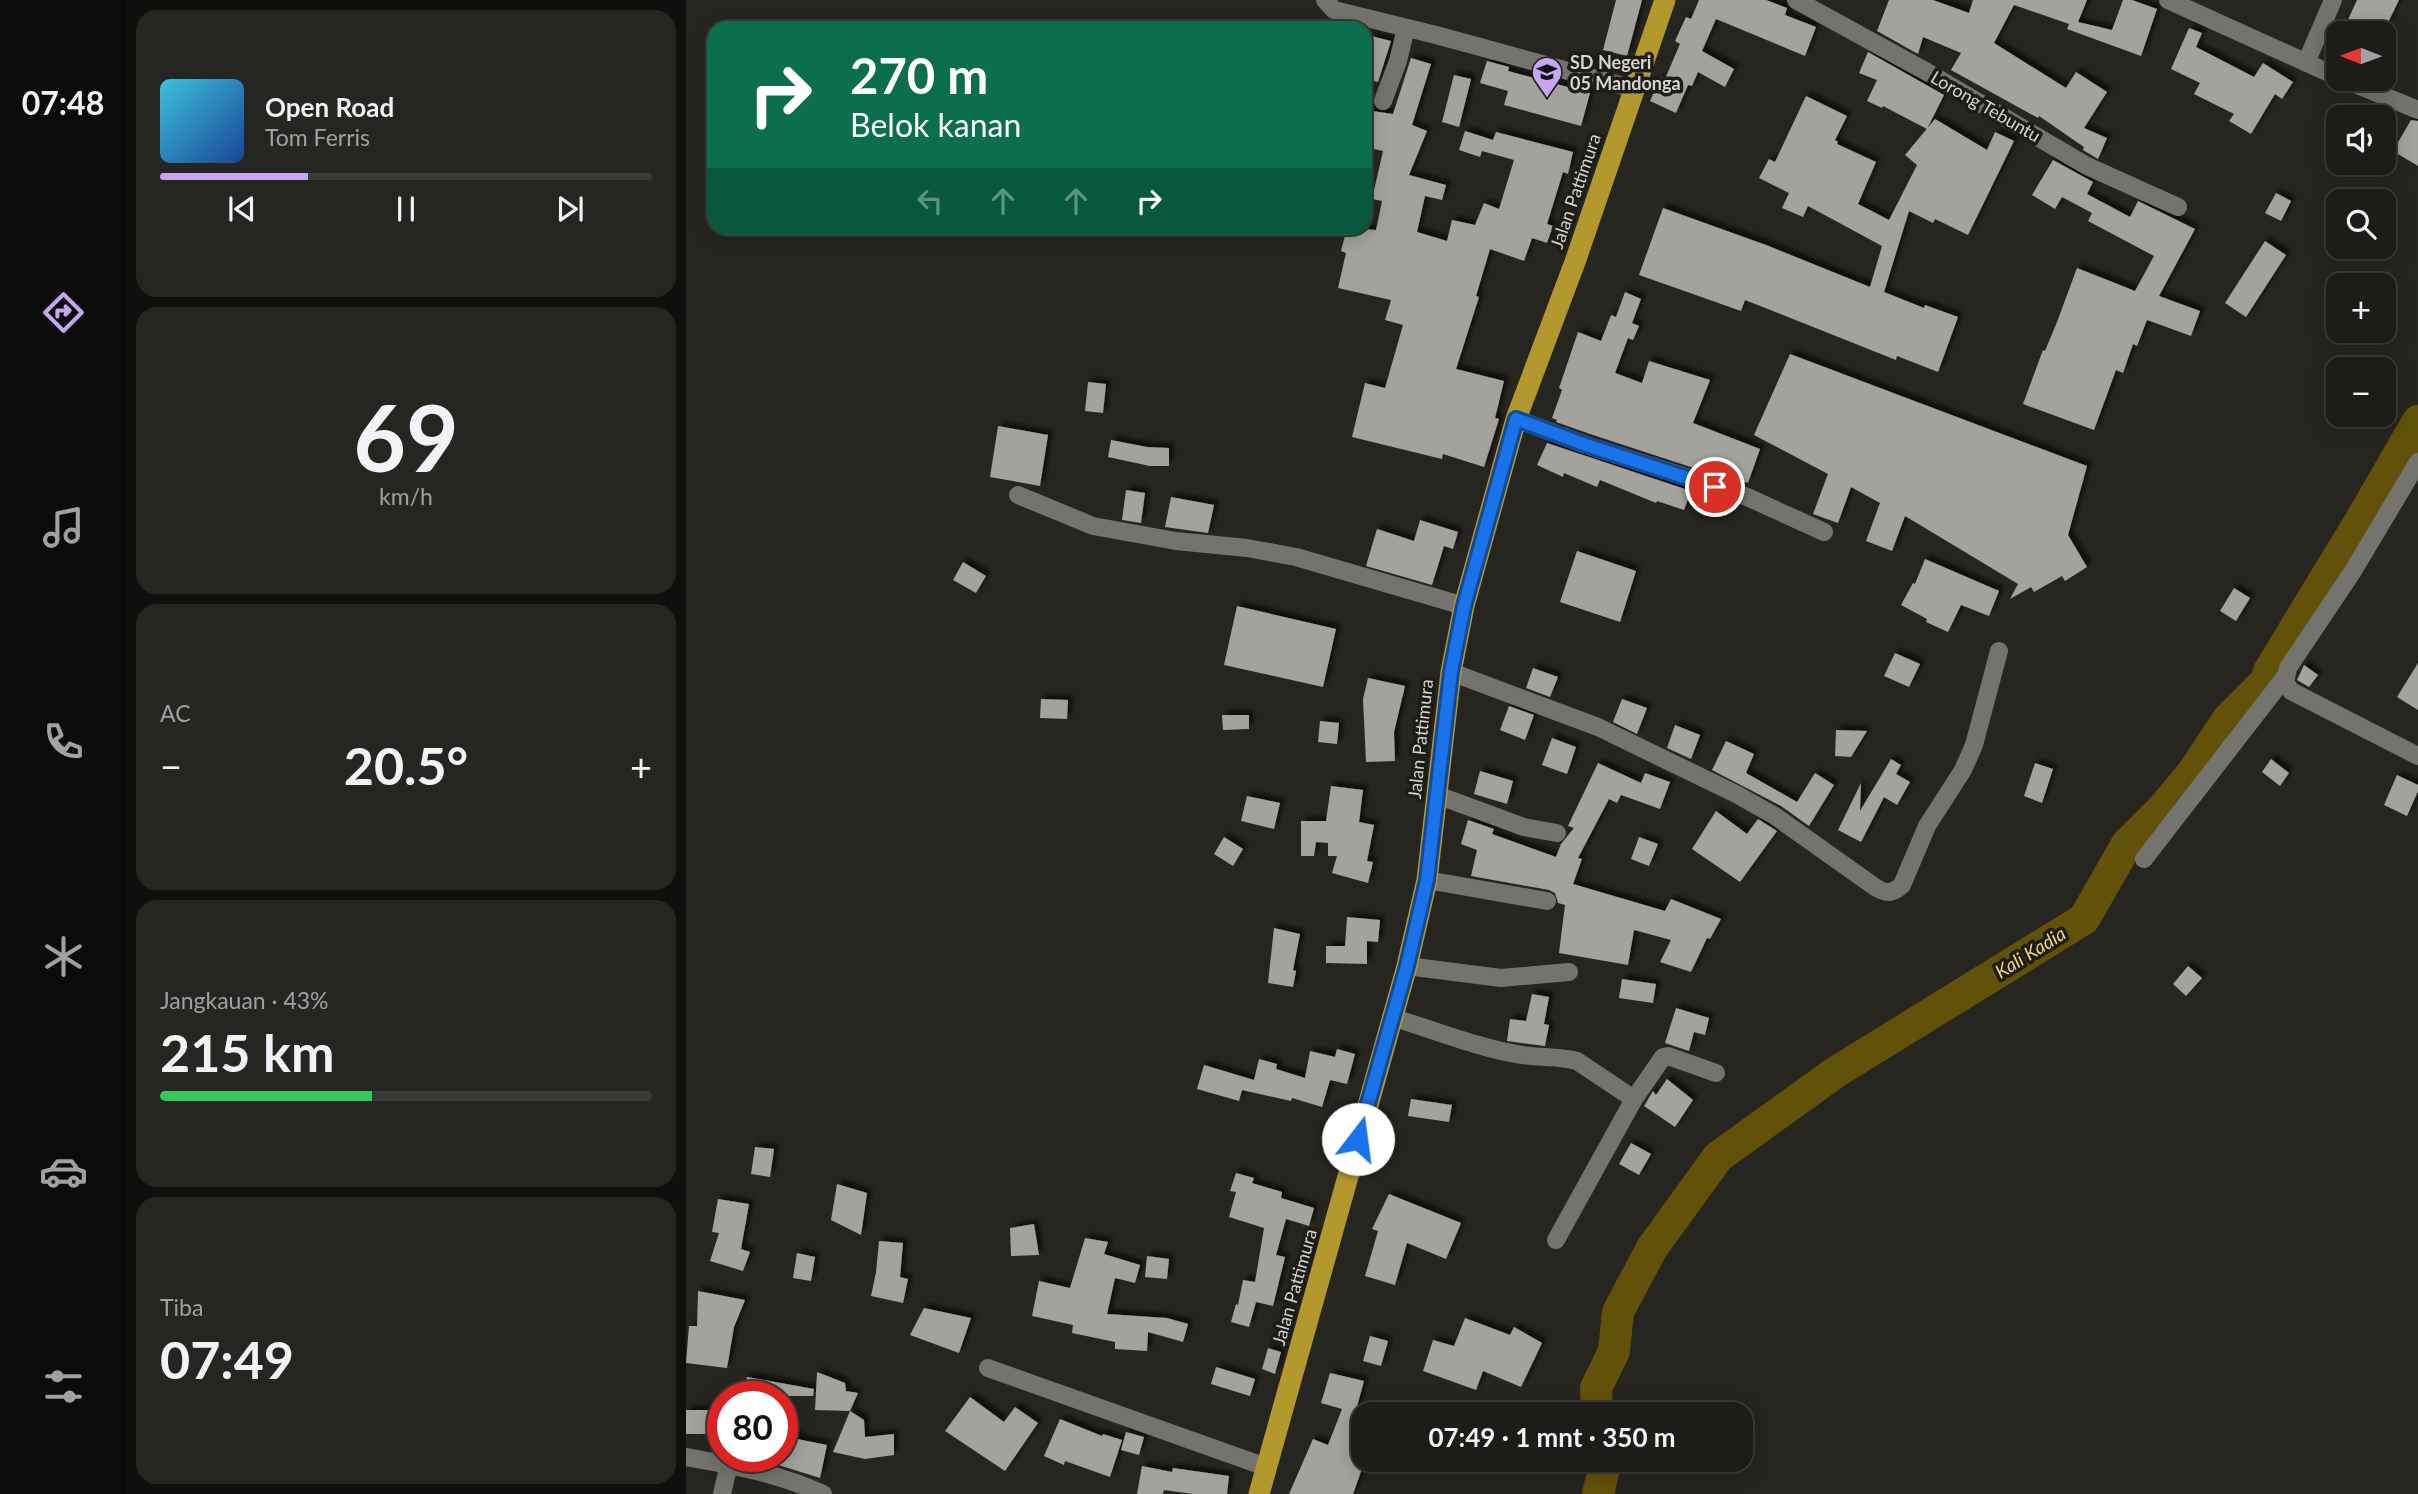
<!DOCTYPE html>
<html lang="id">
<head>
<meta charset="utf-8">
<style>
  body { margin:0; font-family:Lato,sans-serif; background:#252521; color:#f1f3f6; height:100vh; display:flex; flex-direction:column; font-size:26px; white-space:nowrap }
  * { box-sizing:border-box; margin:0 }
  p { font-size:23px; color:#a0a1a2 }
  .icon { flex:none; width:38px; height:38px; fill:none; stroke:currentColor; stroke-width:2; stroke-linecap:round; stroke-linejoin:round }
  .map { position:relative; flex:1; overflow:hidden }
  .side { display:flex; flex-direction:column; gap:10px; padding:10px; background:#0f0f0d; width:560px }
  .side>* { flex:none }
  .hud { position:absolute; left:21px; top:21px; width:665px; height:214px; border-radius:21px; box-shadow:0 4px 18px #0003,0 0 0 2px #3a3a37; background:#0b6e4f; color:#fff; overflow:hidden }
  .needle { width:46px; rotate:271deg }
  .tools { position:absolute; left:1640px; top:21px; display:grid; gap:14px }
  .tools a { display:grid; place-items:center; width:70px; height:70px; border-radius:14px; background:#1c1c18; box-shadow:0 4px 18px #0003,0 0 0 2px #3a3a37; font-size:35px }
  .speed { position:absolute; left:21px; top:1381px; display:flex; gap:14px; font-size:35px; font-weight:700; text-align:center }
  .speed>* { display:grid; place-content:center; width:91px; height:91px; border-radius:50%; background:#1c1c18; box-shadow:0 4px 18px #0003,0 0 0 2px #3a3a37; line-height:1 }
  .speed .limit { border:10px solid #d22; background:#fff; color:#111 }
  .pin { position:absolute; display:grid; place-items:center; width:60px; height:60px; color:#fff; margin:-30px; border:4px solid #fff; border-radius:50%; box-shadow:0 2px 7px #0007 }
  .me { position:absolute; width:77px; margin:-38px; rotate:15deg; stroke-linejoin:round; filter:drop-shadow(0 0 5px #0008) }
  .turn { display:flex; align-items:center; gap:24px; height:147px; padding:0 28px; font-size:32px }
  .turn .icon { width:91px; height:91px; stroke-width:2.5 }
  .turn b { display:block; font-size:49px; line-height:60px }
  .lanes { display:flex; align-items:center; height:66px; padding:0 28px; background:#0003; justify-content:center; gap:35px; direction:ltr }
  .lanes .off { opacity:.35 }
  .big { font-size:52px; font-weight:700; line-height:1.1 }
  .side .tile { flex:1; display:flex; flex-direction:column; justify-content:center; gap:10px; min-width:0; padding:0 24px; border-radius:21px; background:#252521 }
  .side .dial { align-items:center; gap:0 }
  .dial b { font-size:91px; line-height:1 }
  .song { display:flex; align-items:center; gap:21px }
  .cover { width:84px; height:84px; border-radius:10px; background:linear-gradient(135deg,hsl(190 70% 55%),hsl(220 70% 35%)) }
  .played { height:7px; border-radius:4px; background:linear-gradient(90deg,#c6a6f0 30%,#3a3a37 30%) }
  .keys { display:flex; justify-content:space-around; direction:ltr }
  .heat { display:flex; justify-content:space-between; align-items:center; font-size:38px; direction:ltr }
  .charge { height:10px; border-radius:5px; background:linear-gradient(90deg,#34c759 43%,#3a3a37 0) }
  .trip { position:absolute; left:665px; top:1402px; width:402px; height:70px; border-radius:21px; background:#1c1c18; box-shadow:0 4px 18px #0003,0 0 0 2px #3a3a37; font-weight:700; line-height:70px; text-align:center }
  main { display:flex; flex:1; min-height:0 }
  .tabs { display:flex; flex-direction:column; width:126px; justify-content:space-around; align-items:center; background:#0b0b0a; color:#a0a1a2 }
  .tabs .icon { width:49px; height:49px }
  .tabs .selected { color:#c6a6f0 }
  .tabs b { font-size:32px; color:#f1f3f6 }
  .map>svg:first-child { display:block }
</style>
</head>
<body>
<main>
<nav class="tabs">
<b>07:48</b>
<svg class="icon selected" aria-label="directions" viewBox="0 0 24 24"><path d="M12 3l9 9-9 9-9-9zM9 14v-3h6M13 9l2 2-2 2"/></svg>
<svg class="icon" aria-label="music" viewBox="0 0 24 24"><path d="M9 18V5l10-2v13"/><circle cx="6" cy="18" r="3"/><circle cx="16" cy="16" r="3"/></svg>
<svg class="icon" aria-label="phone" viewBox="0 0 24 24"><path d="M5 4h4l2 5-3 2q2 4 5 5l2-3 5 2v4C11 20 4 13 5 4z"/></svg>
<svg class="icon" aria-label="climate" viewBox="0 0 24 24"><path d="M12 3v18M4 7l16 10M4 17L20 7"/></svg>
<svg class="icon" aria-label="car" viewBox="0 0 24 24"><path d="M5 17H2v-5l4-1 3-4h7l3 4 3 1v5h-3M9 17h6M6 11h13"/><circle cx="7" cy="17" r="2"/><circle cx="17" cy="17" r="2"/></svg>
<svg class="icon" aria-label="filters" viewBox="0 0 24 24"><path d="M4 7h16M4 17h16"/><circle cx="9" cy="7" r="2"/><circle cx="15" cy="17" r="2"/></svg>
</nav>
<section class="side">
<div class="tile">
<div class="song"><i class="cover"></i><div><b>Open Road</b><p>Tom Ferris</p></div></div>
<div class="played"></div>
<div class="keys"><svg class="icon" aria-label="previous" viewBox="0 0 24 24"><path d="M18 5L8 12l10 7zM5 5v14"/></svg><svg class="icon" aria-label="pause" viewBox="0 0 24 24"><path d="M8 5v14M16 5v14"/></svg><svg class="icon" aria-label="next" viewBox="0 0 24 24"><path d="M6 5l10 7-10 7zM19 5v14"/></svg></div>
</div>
<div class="tile dial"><b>69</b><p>km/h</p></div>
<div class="tile"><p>AC</p>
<div class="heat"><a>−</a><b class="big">20.5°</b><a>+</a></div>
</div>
<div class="tile"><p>Jangkauan · 43%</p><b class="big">215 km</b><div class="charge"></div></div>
<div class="tile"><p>Tiba</p><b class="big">07:49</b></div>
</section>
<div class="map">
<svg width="1732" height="1494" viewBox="0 0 1732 1494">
  <defs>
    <filter id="shadow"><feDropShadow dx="4.5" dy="-4.5" stdDeviation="2" flood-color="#0009"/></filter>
  </defs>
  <rect width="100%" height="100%" fill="#262520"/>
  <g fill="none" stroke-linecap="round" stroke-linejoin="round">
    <path stroke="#625108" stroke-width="32" d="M911,1414l-1,-26 18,-37 4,-39 34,-64 66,-91 118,-85 248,-153 43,-75 36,-36 30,-36 35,-53 38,-38 3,-10 90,-148 59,-102
      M912,1494l5,-21 -2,-13"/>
  </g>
  <path fill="#a4a29c" filter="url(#shadow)" d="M930,0h26l-15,56 -24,-6z
    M1013,0h67l21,8 -2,7 31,12 -11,29 -89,-37 -14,32 32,18 -9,18 -27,-15 -6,14 -4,-1 -12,28 -26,-12 11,-24 4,2 15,-35 -5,-3 11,-24 5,2z
    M1203,0h44l36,13 4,-13h114l-9,22 34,8 11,-30h9l25,9 -16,47 -74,-27 2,-5 -55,-19 -20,38 72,45 10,-16 31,20 -23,36 23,10 -9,21 -15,-9 1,-3 -45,-31 -1,2 -87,-48 10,-17 -38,-16 -5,17 -41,-23z
    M1671,0h42l-16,33h-41z
    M1503,28l13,5 -6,14 58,30 9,-14 30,19 -11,17 -7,-5 -24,40 -22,-13 5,-7 -40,-20 6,-11 -29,-14z
    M685,36l20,5 -13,41 -13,-3v-18z
    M1182,52l76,43 -17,34 -44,-23 -1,2 -15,-7 10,-21 -18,-7z
    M725,58l20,6 -19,61 15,6 -18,44 37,10 -4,15 -17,-4 -8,36 30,9 5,-21 23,5 9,-22 15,6 15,-49 -32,-9 -2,6 -21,-7 6,-19 28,9 3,-8 77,20 -5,22 -5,-2 -16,52 6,2 -6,17 -15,-5 -8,23 -34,-12 -14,47 3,1 -23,72 48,12 -9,37 4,1 -15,48 -41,-13 -1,5 -90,-22 13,-54 20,5 18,-63 -18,-5 6,-20 -53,-12 8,-35 -5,-2 6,-23 29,2 6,-29 -10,-2 11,-48 -18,-4v-37l28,4z
    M801,61l22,6 -1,4 82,22 -9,33 -77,-21 4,-14 -28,-8z
    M768,75l17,4 -12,48 -17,-5z
    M1120,96l41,20 -12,24 3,2 -1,2 39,18 -18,42 31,16 28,-55 -12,-10 30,-36 52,31 8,-18 19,9 -46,94 -33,-16 -2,4 -24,-12 -25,81 40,16 1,-3 33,12 -20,55 -41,-16 -1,4 -151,-60 -4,11 -102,-36 24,-67 103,37 104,42 12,-41 -74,-40 -5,11 -21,-9 7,-15 -30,-15 10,-19 6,3z
    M1725,120l7,1v45l-25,-15z
    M1367,160l40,22 -6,12 43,23 8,-16 57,28 -36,67 41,15 -9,25 -44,-16 -10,26 -4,-2 -10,29 -7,-3 -22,60 -71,-26 20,-54 2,1 12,-29 20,-54 58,23 19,-35 -66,-35 4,-8 -30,-16 -7,12 -23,-14z
    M1590,193l15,8 -10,20 -16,-8z
    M1579,241l21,14 -40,62 -21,-14z
    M939,292l16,7 -9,24 7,3 -6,14 -5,-2 -13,35 27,10 7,-22 61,19 -17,43 67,26 -12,34 -34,-13 -2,4 -122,-40 -34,-12 1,-2 -5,-2 10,-28 -3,-2 19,-56 23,9 10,-26 5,2z
    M1104,354l297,112 -19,69 19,32 -22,14 -3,-5 -28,16 -3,-5 -21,12 8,-15 -113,-68 -13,35 -26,-10 14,-38 -29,-16 -13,36 -25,-9 15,-40 -74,-39z
    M402,382l18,2 -3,29 -18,-2z
    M312,426l50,9 -8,51 -50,-9z
    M425,440l36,7 22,1v18h-19l-42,-9z
    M861,443l144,48 -7,19 -27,-9 -1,2 -56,-23 -3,7 -33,-14 -1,4 -26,-12z
    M440,490l19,3 -4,30 -19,-3z
    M485,497l43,8 -6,28 -43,-6z
    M734,520l38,12 -5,17 -9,-3 -12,39 -66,-19 11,-37 37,12z
    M891,551l59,20 -16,51 -60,-20z
    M1239,559l74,32 -10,25 -28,-11 -13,27 -22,-10 1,-3 -26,-14 12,-22 2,1z
    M277,562l23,14 -10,17 -23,-13z
    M1548,588l16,10 -14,23 -16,-10z
    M551,606l99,23 -13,58 -99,-22z
    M1209,653l25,11 -11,23 -25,-11z
    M1732,663v47l-21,-13z
    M1618,665l14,10 -9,12 -12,-7z
    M847,668l25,9 -8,20 -24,-9z
    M682,678l37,8 -11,46 1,29 -29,1 -3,-63z
    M355,699l27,1 -1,19 -27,-1z
    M936,699l25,9 -10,26 -24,-12z
    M823,706l25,9 -9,25 -25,-10z
    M536,715h27v14l-26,1z
    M634,721l19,2 -2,21 -19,-2z
    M989,725l25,10 -9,24 -24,-11z
    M1150,730l31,1 -16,26 -16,-1z
    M866,738l24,9 -9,27 -25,-9z
    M1040,741l28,13 -8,19 51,29 18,-29 19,12 -25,41 -28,-20 -69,-36z
    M1205,759l10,6 -5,9 14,8 -13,23 -13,-8 -23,45 -23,-12 23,-47 -1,28z
    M1585,759l18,14 -9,13 -18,-14z
    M912,763l43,20 4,-10 25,9 -10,27 -39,-14 -4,8 -8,-4 -31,59 4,1 -9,25 92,27 6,-12 50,20 -11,20 -3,-1 -16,34 -31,-10 11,-22 -37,-10 -6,35 -69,-12 6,-48 -7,-2 -3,-10 -6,-3 -78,-14 6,-26 -16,-6 7,-24 26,9 -2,5 64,23 5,-13 13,-16 -6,-2z
    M1349,763l18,6 -11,34 -18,-7z
    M794,771l33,10 -6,23 -33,-10z
    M1711,775l21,10v6l-11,25 -23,-11z
    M645,786l32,4 -4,32 15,3 -7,36 6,1 -5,21 -36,-10 5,-17h-9v-13l-12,-1 -2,14h-13v-35h25z
    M561,796l33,7 -6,26 -33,-8z
    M1030,811l31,23 11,-15 19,12 -37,51 -48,-33z
    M538,837l19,12 -10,17 -19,-12z
    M953,837l19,7 -9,22 -18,-7z
    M661,917l33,3 -2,22 -11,-1v23l-41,-1v-17h19z
    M588,928l26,6 -7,36 3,1 -3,16 -25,-4z
    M1502,966l14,12 -16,18 -13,-12z
    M936,979l34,5 -3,19 -34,-5z
    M846,994l17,3 -5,27 5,1 -4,21 -38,-5 3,-22 16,2z
    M990,1008l33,10 -4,17 -11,-3 -5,19 -24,-8z
    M651,1049l18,5 -8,30 -17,-4 -8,27 -30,-9 -1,3 -49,-11 -3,11 -42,-12 7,-24 50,15 5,-21 18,5 -1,5 29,9 5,-27 25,6z
    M981,1079l26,21 -18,27 -31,-21 9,-15 3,4z
    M725,1099l41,6 -3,17 -41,-6z
    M945,1143l20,11 -12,21 -20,-11z
    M69,1147l19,2 -4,28 -19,-3z
    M550,1173l18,5 -2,5 30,9 -1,6 33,10 -5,18 -23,-7 -10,36 9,2 -12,49 -17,-4 -7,25 -18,-5 5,-18 2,1 5,-25 12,2 9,-54 -35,-11 7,-25 -6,-1z
    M151,1184l30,9 -6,42 -30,-15z
    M703,1194l72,29 -15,36 -39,-16 -12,42 -30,-9 13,-45 -6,-2z
    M32,1199l31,5 -8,45 9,3 -7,19 -33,-10 9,-28 -7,-1z
    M348,1224l5,31 -28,1 -1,-28z
    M399,1238l23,4 -4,12 36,11 -5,18 -20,-5 -8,36 60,4 21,6 -5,18 -35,-10 -1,19 -32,-2v-7l-43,-9 1,-8 -41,-9 7,-35 31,7z
    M193,1241l24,2 -3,34 8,2 -5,24 -32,-7 5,-24z
    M111,1253l18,4 -4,24 -18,-3z
    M461,1256l22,3 -2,20 -22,-2z
    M12,1291l47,9 -11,27 -7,41 -41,-5 3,-37h8z
    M238,1308l47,10 -12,35 -49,-18z
    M779,1318l45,17 4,-8 28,16 -21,44 -38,-16 -7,19 -53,-19 10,-31 21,6z
    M684,1336l18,5 -7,25 -18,-5z
    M582,1348l13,4 -6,22 -13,-5z
    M530,1367l39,12 -5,17 -39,-12z
    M131,1372l28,11 1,8 12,2 -8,18 -35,-1z
    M644,1373l34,8 -11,40 10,4v41l-10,28h-64l24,-55 15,6 14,-36 -21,-6z
    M61,1377l67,12 -1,7h-70z
    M284,1397l34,25 11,-15 23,16 -33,48 -60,-40z
    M0,1410h29l-1,24h-28z
    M164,1411l14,9 1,17 29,-3v21l-29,4 -32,-7z
    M374,1419l42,17 1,-2 19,6 -12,37 -45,-16 -1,4 -20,-9z
    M96,1432l16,3 -1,4 30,6 -7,33 -48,-15 1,-7h9z
    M440,1432l18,5 -5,18 -18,-5z
    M456,1466l30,6 1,-4 56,8 -2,18h-34l-29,-4 -1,4h-26z"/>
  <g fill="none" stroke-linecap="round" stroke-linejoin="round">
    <path stroke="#75736d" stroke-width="18" d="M639,0l9,10 102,25 198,54
      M1110,0l131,72 160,94 91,41
      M1482,0l170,77
      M1620,63l27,-63
      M1657,79l75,31
      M697,101l15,-40 8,-33
      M830,419l70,26 159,51 79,36
      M1732,462l-65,109 -65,97 -3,14 6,9 127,65
      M332,495l75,31 83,15 71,7 49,9 168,49
      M765,672l147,55 138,67 39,22 100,71c11,7 17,7 27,-2l25,-59 36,-56 11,-25 25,-94
      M751,795l87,32 33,6
      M1458,859l141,-182
      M741,880l120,21
      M721,966l94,12 68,-6
      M705,1017c43,13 87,31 131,38 19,3 37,1 55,6l57,38 -78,141
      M948,1099l29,-42 5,-1 48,17
      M302,1368l278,99
      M0,1457c47,8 94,17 137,37
      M36,1494l7,-30"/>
    <path stroke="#b3982e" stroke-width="21" d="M573,1494l148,-528 20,-86 24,-208 13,-66 52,-187 59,-157 90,-262"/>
  </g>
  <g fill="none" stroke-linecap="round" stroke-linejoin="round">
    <g stroke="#114b97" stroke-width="18">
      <path id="route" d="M672,1139l49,-173 20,-86 24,-208 13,-66 52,-187 70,26 129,42"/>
    </g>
    <use href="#route" stroke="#1a73e8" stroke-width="12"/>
  </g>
  <defs>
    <g id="school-pin" transform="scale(1.575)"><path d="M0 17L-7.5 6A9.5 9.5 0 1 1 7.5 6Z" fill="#c6a6f0" stroke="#1d1c17"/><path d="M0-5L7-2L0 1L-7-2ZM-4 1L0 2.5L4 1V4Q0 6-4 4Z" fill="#111"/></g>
  </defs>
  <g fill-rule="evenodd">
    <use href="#school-pin" x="861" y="72"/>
  </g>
  <g text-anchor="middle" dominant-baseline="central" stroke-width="7" stroke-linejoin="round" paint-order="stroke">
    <g font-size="18" font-weight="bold" fill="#d5d4d1" stroke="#1d1c17" text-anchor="start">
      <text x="884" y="62">SD Negeri<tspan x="884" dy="21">05 Mandonga</tspan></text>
    </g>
    <g font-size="18" fill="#d5d4d1" stroke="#1d1c17">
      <text transform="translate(1300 106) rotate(30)">Lorong Tebuntu</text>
      <text transform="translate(889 191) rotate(-71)">Jalan Pattimura</text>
      <text transform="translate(734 739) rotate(-84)">Jalan Pattimura</text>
      <text transform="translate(608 1287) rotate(-74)">Jalan Pattimura</text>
    </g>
    <g font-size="19" font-style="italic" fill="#f0d579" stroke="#1d1c17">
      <text transform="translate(1344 952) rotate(-32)">Kali Kadia</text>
    </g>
  </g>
</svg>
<div class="tools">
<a><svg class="needle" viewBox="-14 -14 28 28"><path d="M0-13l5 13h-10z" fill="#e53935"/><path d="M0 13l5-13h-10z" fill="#a0a1a2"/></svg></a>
<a><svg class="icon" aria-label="sound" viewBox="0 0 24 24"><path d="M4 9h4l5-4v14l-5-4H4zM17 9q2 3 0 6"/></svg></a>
<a><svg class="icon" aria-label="search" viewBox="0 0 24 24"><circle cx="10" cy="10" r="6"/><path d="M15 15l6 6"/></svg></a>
<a>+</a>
<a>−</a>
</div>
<div class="speed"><div class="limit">80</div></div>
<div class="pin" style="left:1029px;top:487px;background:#d93025"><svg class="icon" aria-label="arrive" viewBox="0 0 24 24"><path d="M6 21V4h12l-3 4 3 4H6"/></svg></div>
<svg class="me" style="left:672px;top:1139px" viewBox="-20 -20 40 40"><circle r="19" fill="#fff"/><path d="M0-13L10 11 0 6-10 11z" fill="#1a73e8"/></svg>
<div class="trip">07:49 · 1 mnt · 350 m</div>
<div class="hud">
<div class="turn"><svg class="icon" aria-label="right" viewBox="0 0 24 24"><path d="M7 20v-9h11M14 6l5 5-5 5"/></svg><div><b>270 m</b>Belok kanan</div></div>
<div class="lanes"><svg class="icon off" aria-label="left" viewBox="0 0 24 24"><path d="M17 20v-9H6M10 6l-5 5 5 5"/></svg><svg class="icon off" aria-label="ahead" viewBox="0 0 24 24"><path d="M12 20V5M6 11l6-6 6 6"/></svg><svg class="icon off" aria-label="ahead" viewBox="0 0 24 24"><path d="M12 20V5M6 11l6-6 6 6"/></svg><svg class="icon" aria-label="right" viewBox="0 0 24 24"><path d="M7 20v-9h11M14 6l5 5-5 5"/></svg></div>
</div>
</div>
</main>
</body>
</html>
